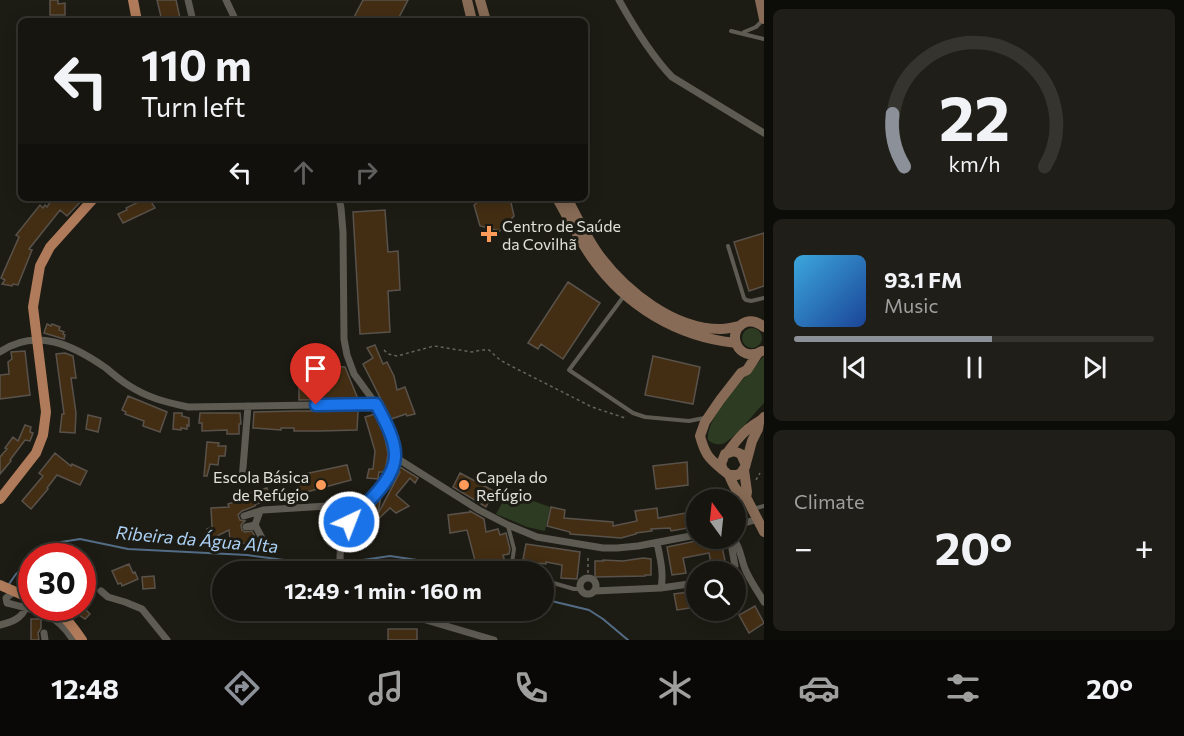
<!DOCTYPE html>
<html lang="en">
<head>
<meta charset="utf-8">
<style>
  body { margin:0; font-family:Commissioner,sans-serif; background:#1f1e18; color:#f1f3f6; height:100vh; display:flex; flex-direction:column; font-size:22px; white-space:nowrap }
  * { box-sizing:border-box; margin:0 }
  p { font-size:20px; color:#9e9f9e }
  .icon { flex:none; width:33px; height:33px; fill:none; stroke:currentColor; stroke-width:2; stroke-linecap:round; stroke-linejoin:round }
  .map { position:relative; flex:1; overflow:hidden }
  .details { display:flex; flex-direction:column; gap:9px; padding:9px; background:#0c0c08; width:420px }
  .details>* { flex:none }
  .guide { position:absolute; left:18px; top:18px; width:570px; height:183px; border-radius:9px; box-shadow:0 3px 15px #0003,0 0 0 2px #35342f; background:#16150f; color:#f1f3f6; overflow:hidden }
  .needle { width:39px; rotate:345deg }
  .tools { position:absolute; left:686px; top:489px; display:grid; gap:12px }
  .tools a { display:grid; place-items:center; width:60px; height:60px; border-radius:50%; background:#16150f; box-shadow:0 3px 15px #0003,0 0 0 2px #35342f; font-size:30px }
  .speed { position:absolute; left:18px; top:543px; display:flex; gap:12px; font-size:30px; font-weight:700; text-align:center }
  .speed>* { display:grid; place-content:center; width:78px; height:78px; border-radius:50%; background:#16150f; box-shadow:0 3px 15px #0003,0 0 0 2px #35342f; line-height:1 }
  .speed .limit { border:9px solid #d22; background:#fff; color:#111 }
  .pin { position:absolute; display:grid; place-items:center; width:51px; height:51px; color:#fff; margin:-62px -26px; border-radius:50% 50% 50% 0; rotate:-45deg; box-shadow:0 0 6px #0007 }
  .pin .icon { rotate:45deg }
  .me { position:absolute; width:66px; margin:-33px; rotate:43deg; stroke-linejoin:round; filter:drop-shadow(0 0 4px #0008) }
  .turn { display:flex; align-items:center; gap:21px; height:126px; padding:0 24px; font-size:27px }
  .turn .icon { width:78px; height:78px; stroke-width:2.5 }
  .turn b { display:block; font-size:42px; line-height:51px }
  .lanes { display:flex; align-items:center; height:57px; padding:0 24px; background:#0003; justify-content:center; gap:30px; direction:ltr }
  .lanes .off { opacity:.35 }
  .big { font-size:45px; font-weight:700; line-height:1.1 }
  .details .card { flex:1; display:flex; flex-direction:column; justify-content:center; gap:9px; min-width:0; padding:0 21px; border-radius:9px; background:#1f1e18 }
  .details .dial { align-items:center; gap:0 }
  .dial svg { height:156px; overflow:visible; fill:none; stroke:#35342f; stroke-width:7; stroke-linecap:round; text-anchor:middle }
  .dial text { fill:#f1f3f6; stroke:none }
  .song { display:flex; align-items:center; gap:18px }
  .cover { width:72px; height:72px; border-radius:9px; background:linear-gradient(135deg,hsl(200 70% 55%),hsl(220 70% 35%)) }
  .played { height:6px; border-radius:3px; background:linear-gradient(90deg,#8c9099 55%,#35342f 55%) }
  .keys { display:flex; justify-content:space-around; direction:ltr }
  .heat { display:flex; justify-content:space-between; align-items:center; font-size:33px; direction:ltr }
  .trip { position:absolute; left:212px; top:561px; width:342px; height:60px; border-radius:30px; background:#16150f; box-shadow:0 3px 15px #0003,0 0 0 2px #35342f; font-weight:700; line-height:60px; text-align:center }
  .tabs { display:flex; height:96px; justify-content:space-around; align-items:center; background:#090806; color:#9e9f9e }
  .tabs .icon { width:42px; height:42px }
  .tabs .on { color:#8c9099 }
  .tabs b { font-size:27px; color:#f1f3f6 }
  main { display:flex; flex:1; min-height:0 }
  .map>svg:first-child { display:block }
</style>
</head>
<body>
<main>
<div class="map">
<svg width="764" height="640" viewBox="0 0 764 640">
  <rect width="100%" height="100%" fill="#1d1c14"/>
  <path fill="#2c3b22" d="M742 338a10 10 0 1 1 20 0a10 10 0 1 1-20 0Z
    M764,356v47c-9,9 -31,38 -42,41 -6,1 -9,0 -14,-4 -3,-23 40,-66 56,-84z
    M508,492l42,15 -5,24 -18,-4 -31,-13z"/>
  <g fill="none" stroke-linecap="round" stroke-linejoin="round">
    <path stroke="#536c86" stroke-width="2" d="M37,556l24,-14 19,-3 48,10 119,6 37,5 28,9 24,1 27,-10 27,-4 34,5 33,7 6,4
      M9,584l7,-10 16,-13
      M543,599l46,11 14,9 25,21"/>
  </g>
  <path fill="#432e13" stroke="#59524b" stroke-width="1.5" d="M50,0h8v4l7,-1v12h-15z
    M157,0h19l4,18h-2v3h-16z
    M363,0h45l-11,21h-45z
    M53,198h31l-17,18 -7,-6 -31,39 3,1 -14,35 -5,-1 -1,2 -10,-2 3,-4 -4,-2 18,-41 -3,-2 24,-30 3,3 2,-3 2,2z
    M146,198h3l6,10 -32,15 -5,-9 9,-4 -1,-2z
    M474,198h36l4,18 -14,15 -20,-5 -6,-21 4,-3z
    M385,210l3,42 10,-1 2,39 -12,1 2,41 -30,2 -7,-122z
    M764,233v53l-15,5 -15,-49z
    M568,282l32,21 -37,56 -22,-15 -3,5 -10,-6z
    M47,324l4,2 1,-2 8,3 -1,3 5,2 -1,2 2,1 -1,4 -20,-6z
    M375,345l8,19 4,-2 7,14 3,14 8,-3 10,27 -8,2 -1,-2 -15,5 -28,-55 10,-6 -6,-10z
    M25,351l5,44 -30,4v-24l9,-1 -1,-12 4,-3 -1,-7z
    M65,353l8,3 3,22h-5l5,35 -1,20 -15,-1 2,-18h2l-8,-60z
    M653,356l47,11 -7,37 -48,-9z
    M319,365l26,2 13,32 -59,1v-12l30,3z
    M128,396l39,16 -7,20 -17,-6 1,-5 -19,-7 1,-2 -4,-2z
    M295,411h63l-1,19 -38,1h-25v-3h-13v2l-28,-2 1,-16z
    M174,413h8v3l7,2v8l-2,-1v4l-6,-1v2l-8,-1z
    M200,413h40l1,11h-2v10h-12v-4l-25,1v-8h-3z
    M375,414l8,14 5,26 -3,18h-6l-1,7 -11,-1 2,-9h4l2,-18 -10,-34z
    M88,415l13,3 -3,14 -12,-3z
    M25,425l6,2 -1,5 3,1 -3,8 -5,-1 -15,20 1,1 -11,13v-17l7,-8 -2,-1 8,-11 5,4z
    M207,442l12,1 -1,3h8l-1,10h-6l-1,9 -8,-1 -3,12h-3z
    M55,453l16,13 1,-2 15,7 -7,14 -23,-10 -10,13 1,1 -17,20 -9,-8 21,-25 -4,-3z
    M687,462l1,23 -32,4 -3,-23z
    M347,465l4,15 -52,14 -4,-18z
    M400,467l18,11 -3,5 -5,-5 -14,17 13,11 -13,7 -6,-5 -18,17 -13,7 2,3 -6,4 -5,-9 31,-35 -3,19 22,-42 -2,-1z
    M460,473l34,18 -8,16 -33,-20z
    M267,488l4,12 -15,4 -1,2 -13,5 -4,4 2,5 5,1 -4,4 1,5 3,2 7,-1 6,11v6h-7l-15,-10 -6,1 -1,-9 -18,9 -4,-10 5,-2 -1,-19 18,-1 -1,-3 18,-6 -1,-4z
    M551,507l14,3 -1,8 49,4v4l24,-5 -2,-10 22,-3 1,10 33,-6 3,15 -23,4 -1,-3 -19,1 1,2 -16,2v1l-15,4 -51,-4v-2l-23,-6z
    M470,511l14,8 2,13 12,-3 2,6 6,-2 4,16 -1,5 -6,1 2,7 -28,6 -10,-38 -17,3 -2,-18 22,-3z
    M710,538h10l6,27 -14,3 -3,-15 -26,5 3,15 -14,2 -5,-28z
    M526,544l54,8 -3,27 -16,-1 1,-13 -16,-3v2l-9,-1 -14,-4z
    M643,558l8,1v16h-6v1l-50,1v-16h8v-1l20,1z
    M129,564l4,9 2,-1 3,7 -16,7 -1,-3 -3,1 -6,-13z
    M154,576l1,12 -12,1 -1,-12z
    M87,590l6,5 -10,13h3l-1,1 5,5 -5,5 -16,-11h13v-12z
    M696,591v16l-19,3 -3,-16z
    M755,606l9,17 -15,10 -10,-18z
    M355,610h18l-6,12 -14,-7z
    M31,619h10v9l-3,5 1,7h-8z
    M388,629h29v11h-29z"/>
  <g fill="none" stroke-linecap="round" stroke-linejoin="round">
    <path stroke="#64635c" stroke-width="1.5" stroke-dasharray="3 3" stroke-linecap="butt" d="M515,198l3,3 2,-3
      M384,350l4,4 9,2 37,-10 38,6 9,-2h8l11,10 13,7 79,40 33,11 1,-2
      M756,480l4,-7
      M588,573v-18"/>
    <path stroke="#5d5b52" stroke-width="4" d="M731,31l33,8
      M744,32l12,-5 7,-7
      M728,246l16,52 2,2 5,1 13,-3
      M624,296l-55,74 64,43 12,4 44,4 15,-3
      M753,509l11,-3
      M508,526l6,23 -2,14 3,4 8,5
      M543,580l31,9h7"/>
    <path stroke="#5d5b52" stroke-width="7" d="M188,0l5,21
      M226,0l10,21
      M619,0c15,27 32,55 53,77l92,56
      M339,198l2,10 2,24 1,107 3,16 7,19 22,30 12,22 7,31 -4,17 -9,12 -33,36 -8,11 -1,26 5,13
      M0,352c36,-25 73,-7 106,16 7,6 14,12 22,17 20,13 37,17 60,22l188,-3
      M395,457l84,53 29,15 29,12 66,11h14l21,-2 58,-11
      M242,480l6,-74
      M244,516l19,-6 64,-4 37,-7h6
      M255,525l8,15 1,6
      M735,526l23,-7
      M246,527l9,-2 5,-14
      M730,538l5,28 -2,6
      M733,538c8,9 8,23 13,33 5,11 12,21 18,31
      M657,543c3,14 7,30 4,45
      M580 586a8 8 0 1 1 16 0a8 8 0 1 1-16 0Z
      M101,591l7,6 17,5 17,7 25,31
      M594,591l67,-3 35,-5
      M14,592l-8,6 1,5c28,7 50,10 66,37
      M392,610l102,30
      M0,625c11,-3 22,-6 26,-18
      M44,633l1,7"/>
    <path stroke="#876b56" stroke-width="10" d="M467,0l5,21
      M480,0l6,21
      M760,0l4,19
      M557,198c11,20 22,41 35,60 34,48 85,79 144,85
      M567,198c10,19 19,39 32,57 27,36 75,75 123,74 6,0 12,-2 18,-3
      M762,351c-24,14 -38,-21 -16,-29 7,-2 13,1 18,5
      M727,453c7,-9 15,-21 25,-27 5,-4 8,-4 12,-9
      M745,463l-4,-9 -7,-3 -9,3 -4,10 2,6 6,5h8l4,-2 4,-6 7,-26 6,-12 1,-6
      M723,470c-15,-12 -18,-16 -23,-34l5,-14 15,-22 21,-27 6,-3 11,-17
      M744,470l3,22 -1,5
      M729,475c4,9 7,18 17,22l18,35"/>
    <path stroke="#b07b5a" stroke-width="10" d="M133,0l4,21
      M0,499l36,-46 7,-18 3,-23 -13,-105 7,-41 10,-19 44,-49
      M0,585l32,14
      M50,608c14,6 23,19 32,32"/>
  </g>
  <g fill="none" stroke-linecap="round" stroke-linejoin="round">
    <g stroke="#114b97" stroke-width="15">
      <path id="route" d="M316,405l60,-1c8,15 20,36 19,53 -1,24 -31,48 -46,65"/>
    </g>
    <use href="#route" stroke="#1a73e8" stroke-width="10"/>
  </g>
  <g fill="#ff9b5a" stroke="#1d1c14" stroke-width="2">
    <path d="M486 225h6v6h6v6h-6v6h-6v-6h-6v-6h6z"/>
    <circle cx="321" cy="485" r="6"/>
    <circle cx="464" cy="485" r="6"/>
  </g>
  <g text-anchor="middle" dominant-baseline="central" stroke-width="6" stroke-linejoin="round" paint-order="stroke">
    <g font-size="16" fill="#e1e0db" stroke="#1d1c14" text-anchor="start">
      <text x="502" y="225">Centro de Saúde<tspan x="502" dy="18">da Covilhã</tspan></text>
      <text x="309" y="476" text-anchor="end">Escola Básica<tspan x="309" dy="18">de Refúgio</tspan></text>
      <text x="476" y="476">Capela do<tspan x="476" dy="18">Refúgio</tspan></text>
    </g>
    <g font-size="18" font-style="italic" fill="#acd1f6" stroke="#1d1c14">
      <text transform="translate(197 539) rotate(5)">Ribeira da Água Alta</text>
    </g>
  </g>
</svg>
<div class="tools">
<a><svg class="needle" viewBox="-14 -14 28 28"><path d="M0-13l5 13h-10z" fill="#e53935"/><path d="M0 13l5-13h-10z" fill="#9e9f9e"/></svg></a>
<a><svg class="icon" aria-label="search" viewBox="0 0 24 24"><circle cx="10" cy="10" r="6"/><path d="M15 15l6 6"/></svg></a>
</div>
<div class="speed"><div class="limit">30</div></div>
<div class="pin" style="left:316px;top:405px;background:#d93025"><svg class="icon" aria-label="arrive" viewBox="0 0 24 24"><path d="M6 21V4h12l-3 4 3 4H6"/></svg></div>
<svg class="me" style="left:349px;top:522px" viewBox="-20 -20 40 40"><circle r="17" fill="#1a73e8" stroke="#fff" stroke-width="3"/><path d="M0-11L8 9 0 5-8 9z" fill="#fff"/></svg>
<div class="trip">12:49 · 1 min · 160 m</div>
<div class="guide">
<div class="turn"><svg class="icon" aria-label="left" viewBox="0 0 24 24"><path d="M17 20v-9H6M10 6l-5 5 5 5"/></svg><div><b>110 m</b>Turn left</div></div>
<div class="lanes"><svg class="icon" aria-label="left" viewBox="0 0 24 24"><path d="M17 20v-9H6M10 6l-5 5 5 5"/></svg><svg class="icon off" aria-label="ahead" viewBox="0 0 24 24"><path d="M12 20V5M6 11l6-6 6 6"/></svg><svg class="icon off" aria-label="right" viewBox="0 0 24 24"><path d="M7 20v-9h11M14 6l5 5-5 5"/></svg></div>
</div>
</div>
<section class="details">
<div class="card dial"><svg viewBox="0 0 100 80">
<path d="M14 69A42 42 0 1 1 86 69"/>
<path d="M14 69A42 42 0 0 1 8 42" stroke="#8c9099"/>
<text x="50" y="56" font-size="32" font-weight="700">22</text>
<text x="50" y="72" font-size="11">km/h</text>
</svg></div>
<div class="card">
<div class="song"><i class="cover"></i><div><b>93.1 FM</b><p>Music</p></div></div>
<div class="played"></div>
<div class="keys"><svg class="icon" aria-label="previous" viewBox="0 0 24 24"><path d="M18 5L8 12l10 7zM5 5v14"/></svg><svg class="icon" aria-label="pause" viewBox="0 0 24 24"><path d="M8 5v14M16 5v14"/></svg><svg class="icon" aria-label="next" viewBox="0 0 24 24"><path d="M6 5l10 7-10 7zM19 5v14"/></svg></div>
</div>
<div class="card"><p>Climate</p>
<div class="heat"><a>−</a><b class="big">20°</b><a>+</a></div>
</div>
</section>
</main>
<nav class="tabs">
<b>12:48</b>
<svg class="icon on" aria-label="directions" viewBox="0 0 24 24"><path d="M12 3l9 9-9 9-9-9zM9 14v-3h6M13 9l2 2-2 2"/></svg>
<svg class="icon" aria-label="music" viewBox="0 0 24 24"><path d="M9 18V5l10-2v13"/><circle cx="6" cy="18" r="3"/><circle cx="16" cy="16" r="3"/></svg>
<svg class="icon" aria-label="phone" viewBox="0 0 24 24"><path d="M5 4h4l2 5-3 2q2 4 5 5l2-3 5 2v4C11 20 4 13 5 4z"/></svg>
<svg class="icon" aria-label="climate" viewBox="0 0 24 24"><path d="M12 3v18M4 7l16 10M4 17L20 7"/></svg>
<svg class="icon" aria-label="car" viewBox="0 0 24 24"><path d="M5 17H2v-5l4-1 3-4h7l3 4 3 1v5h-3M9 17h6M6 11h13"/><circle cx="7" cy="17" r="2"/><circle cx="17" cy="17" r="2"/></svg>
<svg class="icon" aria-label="filters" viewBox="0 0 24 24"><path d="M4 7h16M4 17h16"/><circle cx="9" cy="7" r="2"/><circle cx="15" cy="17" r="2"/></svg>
<b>20°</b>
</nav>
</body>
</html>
